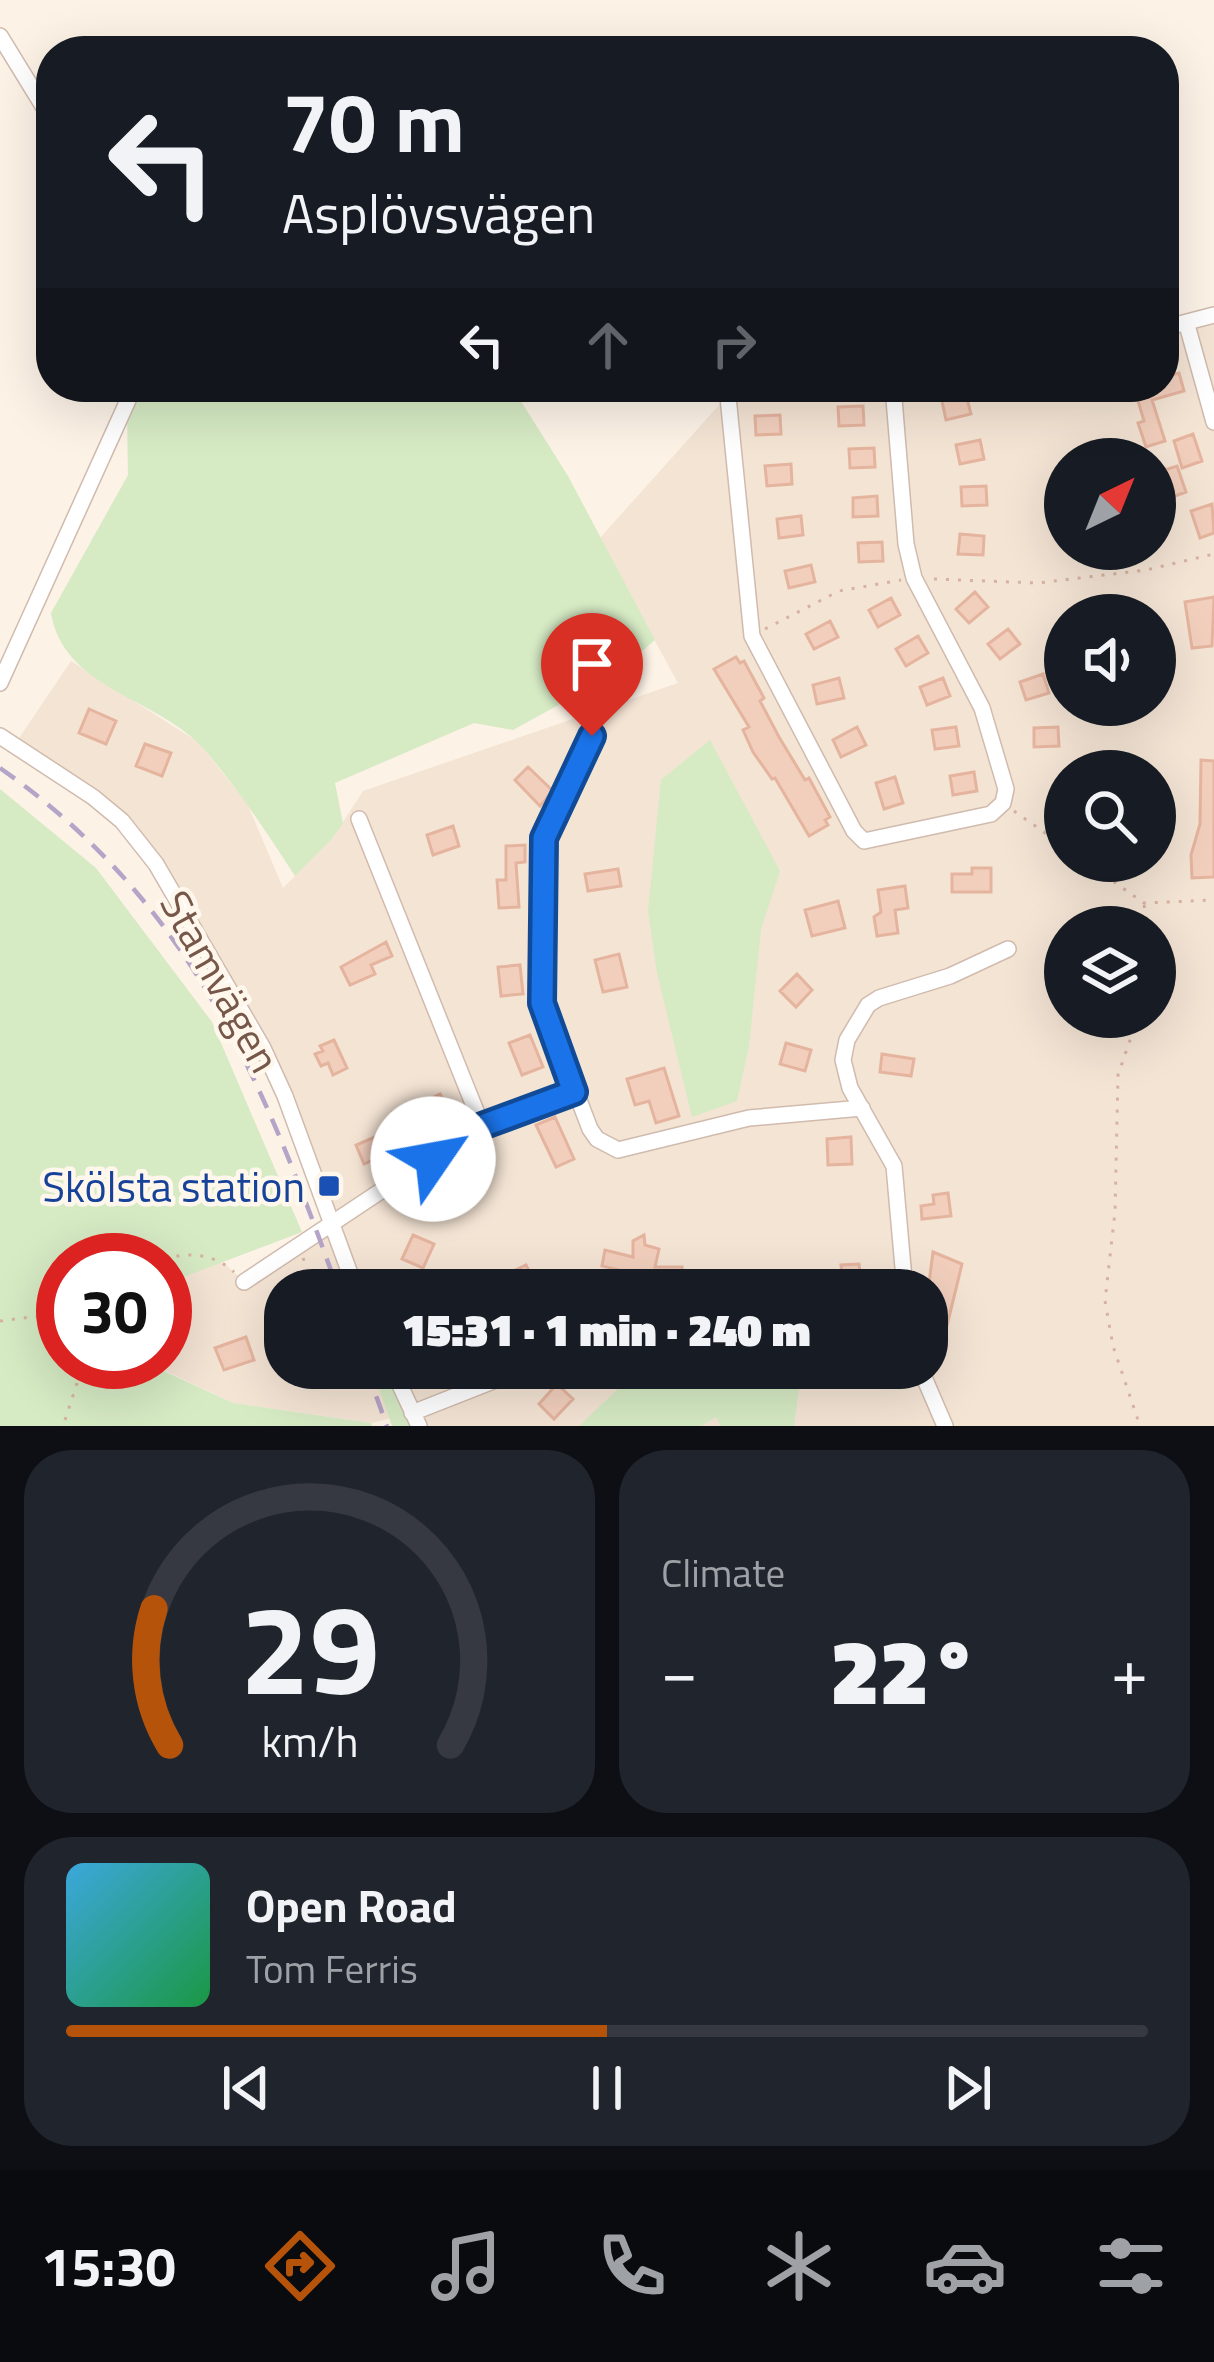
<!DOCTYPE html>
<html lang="en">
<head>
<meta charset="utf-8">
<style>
  body { margin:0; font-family:"Titillium Web",sans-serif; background:#20242c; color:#f1f3f6; height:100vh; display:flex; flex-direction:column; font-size:45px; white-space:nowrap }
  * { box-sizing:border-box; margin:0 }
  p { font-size:39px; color:#9ea1a6 }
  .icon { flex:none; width:66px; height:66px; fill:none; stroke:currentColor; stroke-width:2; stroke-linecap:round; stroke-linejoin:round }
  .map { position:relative; height:1426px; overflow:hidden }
  .side { display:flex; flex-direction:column; gap:24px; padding:24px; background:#0d0f14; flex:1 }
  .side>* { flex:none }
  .hud { position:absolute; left:36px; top:36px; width:1143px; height:366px; border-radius:48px; box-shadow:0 12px 48px #0002; background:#171b24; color:#f1f3f6; overflow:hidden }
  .needle { width:78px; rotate:43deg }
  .tools { position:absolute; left:1044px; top:438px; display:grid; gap:24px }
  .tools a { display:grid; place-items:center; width:132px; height:132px; border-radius:50%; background:#171b24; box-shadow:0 12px 48px #0002; font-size:60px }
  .speed { position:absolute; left:36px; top:1233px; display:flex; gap:24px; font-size:60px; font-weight:700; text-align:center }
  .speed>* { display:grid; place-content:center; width:156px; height:156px; border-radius:50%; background:#171b24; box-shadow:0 12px 48px #0002; line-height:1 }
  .speed .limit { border:18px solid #d22; background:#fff; color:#111 }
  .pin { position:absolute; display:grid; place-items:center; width:102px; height:102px; color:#fff; margin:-123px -51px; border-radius:50% 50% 50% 0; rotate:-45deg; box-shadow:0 0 12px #0007 }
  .pin .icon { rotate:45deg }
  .me { position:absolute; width:132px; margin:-66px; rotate:57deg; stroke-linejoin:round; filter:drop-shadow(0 0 9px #0008) }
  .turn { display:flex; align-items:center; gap:42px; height:252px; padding:0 48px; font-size:54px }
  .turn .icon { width:156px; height:156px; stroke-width:2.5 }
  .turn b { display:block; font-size:84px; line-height:102px }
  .lanes { display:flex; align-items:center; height:114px; padding:0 48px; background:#0003; justify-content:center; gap:60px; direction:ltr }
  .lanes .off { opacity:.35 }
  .big { font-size:90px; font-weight:800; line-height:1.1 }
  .side .card { flex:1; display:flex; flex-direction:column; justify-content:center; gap:18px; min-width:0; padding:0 42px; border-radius:48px; background:#20242c }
  .side .dial { align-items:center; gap:0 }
  .dial svg { height:312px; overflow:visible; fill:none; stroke:#363941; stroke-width:7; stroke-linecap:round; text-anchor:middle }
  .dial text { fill:#f1f3f6; stroke:none }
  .song { display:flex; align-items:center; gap:36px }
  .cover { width:144px; height:144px; border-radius:18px; background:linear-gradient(135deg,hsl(200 70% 55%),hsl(140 70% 35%)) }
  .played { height:12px; border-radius:6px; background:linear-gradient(90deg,#b45309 50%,#363941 50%) }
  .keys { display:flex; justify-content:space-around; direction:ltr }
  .heat { display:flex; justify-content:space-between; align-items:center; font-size:66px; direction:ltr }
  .side .tiles { flex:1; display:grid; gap:24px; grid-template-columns:1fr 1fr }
  .card:last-child { grid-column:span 2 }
  .trip { position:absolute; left:264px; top:1269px; width:684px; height:120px; border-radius:48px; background:#171b24; box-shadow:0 12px 48px #0002; font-weight:800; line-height:120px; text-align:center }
  .dock { display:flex; height:192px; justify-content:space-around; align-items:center; background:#090b0e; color:#9ea1a6 }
  .dock .icon { width:84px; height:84px }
  .dock .on { color:#b45309 }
  .dock b { font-size:54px; color:#f1f3f6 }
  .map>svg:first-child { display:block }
</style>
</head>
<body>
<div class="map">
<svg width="1214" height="1426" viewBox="0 0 1214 1426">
  <rect width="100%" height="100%" fill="#fcf2e6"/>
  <path fill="#f4e4d4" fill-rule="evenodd" d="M1214,323v1103h-795l-7,-13 -41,10 -138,-20 -78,-37 -1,-4h11v-102l37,-5 24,10 19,17 85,-54 -45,-132 -146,-255 -124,-97 56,-83 127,81 49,61 36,85 49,-49 31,-48 315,-108 -79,-144 129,-144 52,-8h384v-56zM1065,459h90v90h-90zM1065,615h90v90h-90zM1065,771h90v90h-90zM1065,927h90v90h-90zM285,1290h642v78h-642z"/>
  <path fill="#d6eac4" d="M151,387h361l56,89 87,164 -37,32 -105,58 -39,-7 -139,60 8,40 -11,16 -37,37c-29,-44 -58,-90 -94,-130 -45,-48 -138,-58 -150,-133l77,-138 -1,-61z
    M710,740l70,131 -19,58 -12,117 -12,55 -45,16 -35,-144 -9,-62 13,-131z
    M0,789l96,79 116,154 90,210 -137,52v-24h-102v102h91l1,5 78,36 138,20 1,3h-372z
    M372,1368h13l25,58h-18z
    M640,1368h142l17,20 -5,38h-73l-5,-9 -15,9h-122z"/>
  <path fill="#f2cfbd" stroke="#e5b49e" stroke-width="3" d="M1179,373l5,18 -32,9 13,41 -19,6 -8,-24 6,-2 -10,-34h30v-10z
    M966,395l5,19 -25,6 -4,-19z
    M863,406l1,19 -25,1 -1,-19z
    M780,415l1,19 -25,1 -1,-19z
    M1193,434l9,27 -20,7 -8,-27z
    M980,440l4,19 -24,5 -4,-19z
    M874,448l1,19 -25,1 -1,-19z
    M791,464l1,20 -25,2 -2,-20z
    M1177,466l9,26 -25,9 -6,-28z
    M986,486l1,19 -25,1 -1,-19z
    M877,496l1,20 -25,1v-19z
    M1212,504l2,29 -14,5 -9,-27z
    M801,516l2,19 -24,3 -2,-19z
    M960,534l24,2 -1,19 -25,-1z
    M882,542l1,19 -24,1 -1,-19z
    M811,565l4,17 -26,6 -4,-17z
    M975,592l13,15 -19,16 -13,-14z
    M1214,597l-2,49 -20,2 -7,-46z
    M891,598l9,17 -22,12 -9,-17z
    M830,621l8,16 -24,12 -8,-15z
    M1008,629l12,15 -20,15 -12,-15z
    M918,636l10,17 -22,13 -10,-17z
    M736,657l4,6 4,-2 20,37 -4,3 19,36 26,43 4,-2 21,39 -5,3 3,5 -19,11 -34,-58 -3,1 -19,-27 -10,-22 6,-3 -35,-58z
    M1043,674l6,19 -23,7 -6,-18z
    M839,678l5,20 -27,6 -4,-19z
    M943,678l7,18 -23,9 -7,-18z
    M89,709l27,12 -10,23 -27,-11z
    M857,727l9,18 -25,12 -8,-17z
    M956,727l3,19 -24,3 -3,-19z
    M1058,727l1,19 -25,1v-19z
    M145,744l26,9 -9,23 -26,-10z
    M1201,760l13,1v116l-22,1 -1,-23 9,-31z
    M528,767l25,24 -13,15 -25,-26z
    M974,772l3,19 -24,4 -3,-19z
    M895,777l8,26 -19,6 -8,-26z
    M453,826l6,20 -26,9 -6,-20z
    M525,845v17l-9,1 3,44 -20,1 -2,-28h9v-34z
    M972,868h19v24h-39v-18h20z
    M618,869l3,17 -33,5 -3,-17z
    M905,886l3,22 -13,2 3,23 -21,3 -3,-19 7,-5 -3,-22z
    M838,901l7,27 -33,8 -7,-26z
    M386,942l6,14 -21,9 4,9 -25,11 -9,-18z
    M619,954l8,33 -24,5 -8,-32z
    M520,965l3,29 -22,2 -3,-29z
    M797,974l15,16 -16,17 -16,-16z
    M530,1035l13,32 -21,8 -13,-32z
    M334,1040l13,28 -14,7 -5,-12 -7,3 -6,-12 8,-3 -3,-5z
    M786,1043l25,7 -6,21 -25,-7z
    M882,1054l32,5 -3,17 -31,-4z
    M664,1068l15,48 -23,7 -7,-22 -14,4 -8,-26z
    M440,1094l10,20 -51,20 -7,-16z
    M555,1117l19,42 -18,8 -20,-42z
    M382,1134l8,18 -26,12 -8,-19z
    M851,1137l1,27 -24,1 -1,-26z
    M477,1156l10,27 -20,7 -10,-27z
    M948,1193l3,23 -29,3 -1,-13 13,-2 -1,-9z
    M413,1235l21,9 -11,24 -21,-9z
    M644,1235l1,10 14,4 -4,18h27v23h-22v-10l-58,-14 3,-16 28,7v-16z
    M933,1252l29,12 -18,74 -6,-29 -9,1 -2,-11z
    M859,1264l3,26h-18l-3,-25z
    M526,1265l13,25h-31l-7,-13z
    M246,1337l8,23 -30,10 -9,-22z
    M557,1384l16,15 -19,20 -15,-15z"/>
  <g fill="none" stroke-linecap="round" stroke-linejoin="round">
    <g stroke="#d0bbae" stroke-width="18">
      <path id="minor" d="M0,36l51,83
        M1187,325l27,97
        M1164,328l50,-13
        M727,387l25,249 102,195 10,10 127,-27 12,-11 3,-14 -24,-81 -68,-130 -8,-34 -13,-157
        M0,683l134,-296
        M0,736l93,61 29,24 34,43 107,184 22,48 71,194
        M592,736l-48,102 -2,165 48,126 7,10 21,11 131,-32 113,-10
        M359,819l123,307
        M244,1282l215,-143 51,-26 64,-21
        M905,1290l-11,-124 -44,-78 -7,-28 4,-20 21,-35 11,-7 71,-22 58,-27
        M392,1368l27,58
        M920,1368l25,58
        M412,1413l114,-45"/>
    </g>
    <path stroke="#d7b2a0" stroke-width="3" stroke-dasharray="3 9" stroke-linecap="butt" d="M597,387l52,8 66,-1
      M742,394l73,-7
      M934,579l104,4 108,-13 68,-16
      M765,629l74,-38 62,-11
      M1014,811l51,36
      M1084,861l60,42 70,-3
      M1144,905l4,22
      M1138,1017l-20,58 -3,137 -10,89 8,45 27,80
      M303,1258l13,32
      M165,1260c23,-10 51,-5 69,12
      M0,1321l63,-8
      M65,1420l19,-58"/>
    <use href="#minor" stroke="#fff" stroke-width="15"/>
    <path stroke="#b4a4c7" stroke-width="4.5" stroke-dasharray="18 12" stroke-linecap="butt" d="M0,768c190,133 263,312 338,522
      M366,1368l21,58"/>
  </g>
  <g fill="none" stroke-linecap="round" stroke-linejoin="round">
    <g stroke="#114b97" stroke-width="30">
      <path id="route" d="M433,1159l49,-33 92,-34 -32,-89 2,-165 48,-102"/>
    </g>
    <use href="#route" stroke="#1a73e8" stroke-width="21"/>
  </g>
  <rect fill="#1a4fb4" stroke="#fff7ec" stroke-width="4.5" x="317" y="1174" width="24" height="24" rx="6"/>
  <g text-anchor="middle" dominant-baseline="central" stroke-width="9" stroke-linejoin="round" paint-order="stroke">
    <g font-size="42" fill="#76574a" stroke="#fff7ec">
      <text transform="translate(221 981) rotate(61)">Stamvägen</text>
    </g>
    <g font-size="42" fill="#164399" stroke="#fff7ec" text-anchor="end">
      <text x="305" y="1186">Skölsta station</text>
    </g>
  </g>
</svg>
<div class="tools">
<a><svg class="needle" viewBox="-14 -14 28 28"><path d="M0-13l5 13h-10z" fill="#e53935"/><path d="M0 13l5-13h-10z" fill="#9ea1a6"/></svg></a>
<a><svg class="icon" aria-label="sound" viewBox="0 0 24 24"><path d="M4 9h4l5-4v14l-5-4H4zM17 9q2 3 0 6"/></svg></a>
<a><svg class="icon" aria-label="search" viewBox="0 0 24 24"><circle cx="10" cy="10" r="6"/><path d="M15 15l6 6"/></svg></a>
<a><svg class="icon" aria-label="layers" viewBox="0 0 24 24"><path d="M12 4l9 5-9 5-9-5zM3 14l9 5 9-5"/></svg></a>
</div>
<div class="speed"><div class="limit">30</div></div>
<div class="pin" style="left:592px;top:736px;background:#d93025"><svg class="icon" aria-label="arrive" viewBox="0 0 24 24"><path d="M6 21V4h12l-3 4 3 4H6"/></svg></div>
<svg class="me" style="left:433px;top:1159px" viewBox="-20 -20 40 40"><circle r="19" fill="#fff"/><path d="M0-13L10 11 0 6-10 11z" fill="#1a73e8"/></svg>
<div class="trip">15:31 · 1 min · 240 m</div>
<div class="hud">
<div class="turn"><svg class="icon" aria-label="left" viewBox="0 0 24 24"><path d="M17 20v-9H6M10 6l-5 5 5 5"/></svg><div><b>70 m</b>Asplövsvägen</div></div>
<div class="lanes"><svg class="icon" aria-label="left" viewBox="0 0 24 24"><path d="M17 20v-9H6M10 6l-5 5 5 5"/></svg><svg class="icon off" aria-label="ahead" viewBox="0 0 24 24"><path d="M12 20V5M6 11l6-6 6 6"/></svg><svg class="icon off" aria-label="right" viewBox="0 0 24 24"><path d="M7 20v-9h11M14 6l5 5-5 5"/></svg></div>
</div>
</div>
<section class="side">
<div class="tiles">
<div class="card dial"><svg viewBox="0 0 100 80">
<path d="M14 69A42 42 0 1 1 86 69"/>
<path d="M14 69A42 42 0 0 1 10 34" stroke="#b45309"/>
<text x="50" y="56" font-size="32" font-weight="700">29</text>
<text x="50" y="72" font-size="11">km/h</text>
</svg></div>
<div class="card"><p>Climate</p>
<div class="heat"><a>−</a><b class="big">22°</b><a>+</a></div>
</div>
<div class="card">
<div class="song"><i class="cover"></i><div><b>Open Road</b><p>Tom Ferris</p></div></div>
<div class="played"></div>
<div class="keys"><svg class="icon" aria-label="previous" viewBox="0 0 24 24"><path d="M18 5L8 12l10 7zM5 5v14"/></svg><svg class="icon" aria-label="pause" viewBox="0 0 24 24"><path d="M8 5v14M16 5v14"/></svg><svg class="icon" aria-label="next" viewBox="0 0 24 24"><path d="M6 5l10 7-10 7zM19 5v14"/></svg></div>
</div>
</div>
</section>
<nav class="dock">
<b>15:30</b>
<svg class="icon on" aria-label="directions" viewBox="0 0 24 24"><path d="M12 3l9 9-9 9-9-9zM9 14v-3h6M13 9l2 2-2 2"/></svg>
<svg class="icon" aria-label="music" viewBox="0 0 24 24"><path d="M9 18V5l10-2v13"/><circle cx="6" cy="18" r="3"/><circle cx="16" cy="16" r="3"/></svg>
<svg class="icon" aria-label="phone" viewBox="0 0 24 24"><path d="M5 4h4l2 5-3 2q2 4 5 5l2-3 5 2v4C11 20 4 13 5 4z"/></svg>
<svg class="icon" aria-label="climate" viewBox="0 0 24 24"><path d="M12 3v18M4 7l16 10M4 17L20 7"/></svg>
<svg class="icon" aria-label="car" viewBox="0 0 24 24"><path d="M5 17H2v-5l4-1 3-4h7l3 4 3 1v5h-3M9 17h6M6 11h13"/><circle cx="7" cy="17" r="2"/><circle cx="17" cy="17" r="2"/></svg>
<svg class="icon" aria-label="filters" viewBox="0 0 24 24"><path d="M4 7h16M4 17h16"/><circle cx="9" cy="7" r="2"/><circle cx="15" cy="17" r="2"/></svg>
</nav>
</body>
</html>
